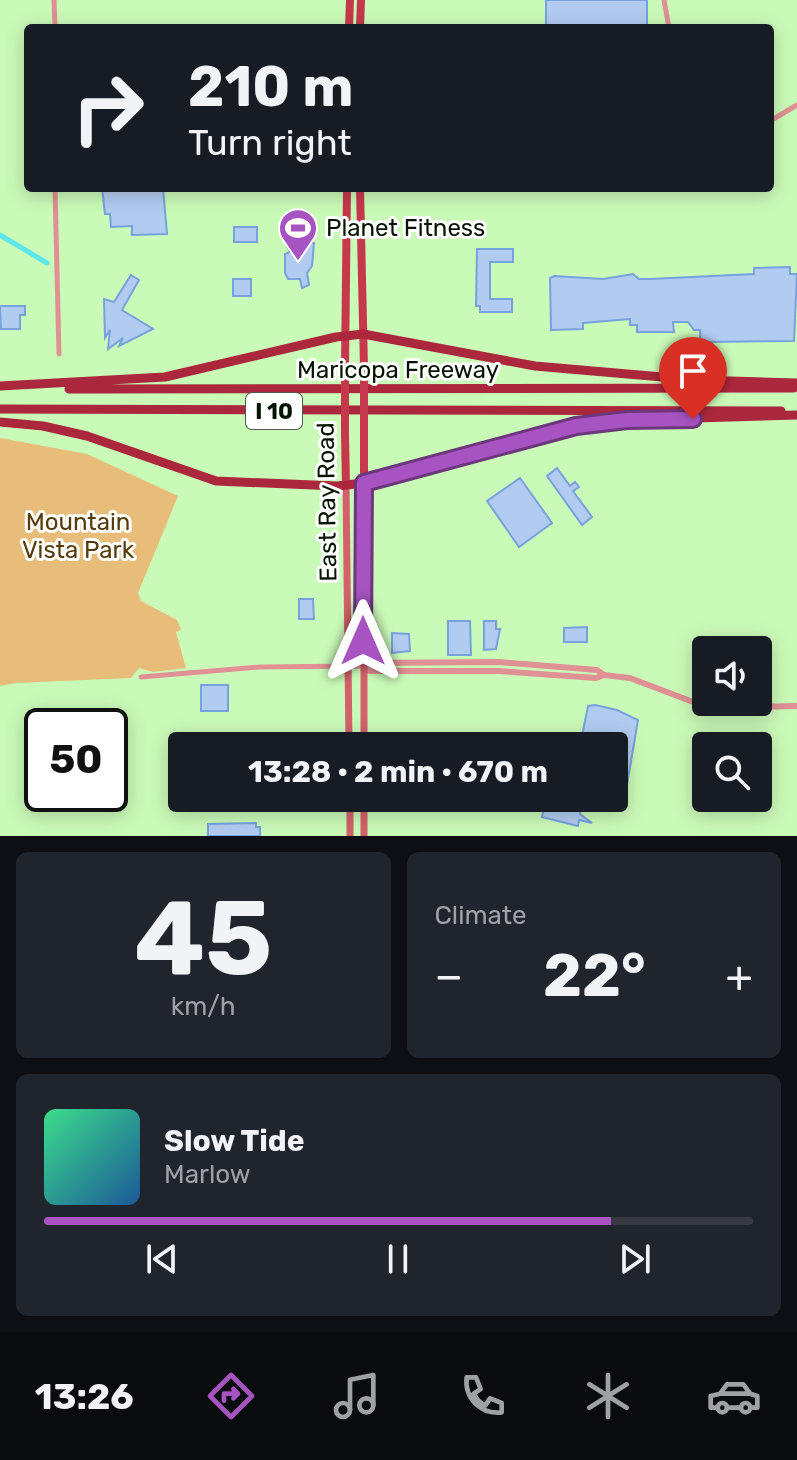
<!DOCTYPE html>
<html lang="en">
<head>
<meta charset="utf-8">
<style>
  body { margin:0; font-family:Rubik,sans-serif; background:#20242c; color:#f1f3f6; height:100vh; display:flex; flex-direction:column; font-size:30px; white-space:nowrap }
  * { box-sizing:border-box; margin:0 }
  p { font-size:26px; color:#9ea1a6 }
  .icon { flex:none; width:44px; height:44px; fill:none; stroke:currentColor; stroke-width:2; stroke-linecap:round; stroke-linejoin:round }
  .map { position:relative; height:836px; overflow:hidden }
  .drawer { display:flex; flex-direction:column; gap:16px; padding:16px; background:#0d0f14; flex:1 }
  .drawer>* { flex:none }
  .hud { position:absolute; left:24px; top:24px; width:750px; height:168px; border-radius:8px; box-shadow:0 4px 20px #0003; background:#171b24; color:#f1f3f6; overflow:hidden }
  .buttons { position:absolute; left:692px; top:636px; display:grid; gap:16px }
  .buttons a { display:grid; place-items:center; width:80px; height:80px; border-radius:8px; background:#171b24; box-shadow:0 4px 20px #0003; font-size:40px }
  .speed { position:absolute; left:24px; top:708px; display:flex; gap:16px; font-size:40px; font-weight:700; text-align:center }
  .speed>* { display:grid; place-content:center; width:104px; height:104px; border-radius:50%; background:#171b24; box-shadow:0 4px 20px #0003; line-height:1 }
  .speed .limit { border:4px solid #111; border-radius:12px; background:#fff; color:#111 }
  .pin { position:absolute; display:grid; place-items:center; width:68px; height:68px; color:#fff; margin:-82px -34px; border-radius:50% 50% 50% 0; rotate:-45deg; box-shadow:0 0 8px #0007 }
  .pin .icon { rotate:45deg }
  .me { position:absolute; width:88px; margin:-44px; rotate:0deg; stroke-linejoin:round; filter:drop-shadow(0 0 6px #0008) }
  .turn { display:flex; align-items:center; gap:28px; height:168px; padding:0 32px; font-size:36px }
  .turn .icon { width:104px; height:104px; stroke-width:2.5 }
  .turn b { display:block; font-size:56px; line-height:68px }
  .big { font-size:60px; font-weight:700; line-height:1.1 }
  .drawer .widget { flex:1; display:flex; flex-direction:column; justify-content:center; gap:12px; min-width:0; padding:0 28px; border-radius:12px; background:#20242c }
  .drawer .dial { align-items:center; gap:0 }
  .dial b { font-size:104px; line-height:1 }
  .song { display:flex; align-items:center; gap:24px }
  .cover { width:96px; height:96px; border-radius:12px; background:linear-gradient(135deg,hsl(150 70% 55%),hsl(210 70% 35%)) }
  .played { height:8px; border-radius:4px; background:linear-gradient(90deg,#a753c1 80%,#363941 80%) }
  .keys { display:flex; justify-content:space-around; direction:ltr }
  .heat { display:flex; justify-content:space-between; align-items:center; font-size:44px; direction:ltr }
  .drawer .tiles { flex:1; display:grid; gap:16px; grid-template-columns:1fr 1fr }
  .widget:last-child { grid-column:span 2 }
  .trip { position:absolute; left:168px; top:732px; width:460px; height:80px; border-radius:8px; background:#171b24; box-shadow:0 4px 20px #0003; font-weight:700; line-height:80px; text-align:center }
  .dock { display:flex; height:128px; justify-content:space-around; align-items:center; background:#090b0e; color:#9ea1a6 }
  .dock .icon { width:56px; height:56px }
  .dock .selected { color:#a753c1 }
  .dock b { font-size:36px; color:#f1f3f6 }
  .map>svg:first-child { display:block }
</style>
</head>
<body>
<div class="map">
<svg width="797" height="836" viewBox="0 0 797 836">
  <rect width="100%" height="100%" fill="#cafab8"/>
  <path fill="#e8bd7a" d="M0,438l87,16 91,42 -40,97 3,8 36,19 4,10 -5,2 10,36 -33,4 -14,-4 -8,10 -116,5 -15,3z"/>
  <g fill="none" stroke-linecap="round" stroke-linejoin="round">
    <path stroke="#5ce8eb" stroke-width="5" d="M0,235l47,28"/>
  </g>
  <path fill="#b2ccf1" stroke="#78a2de" stroke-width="2" d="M546,0h101v28h-101z
    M102,188h61l4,46 -35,1v-9l-21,1 -1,-13h-5z
    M234,227h23v15h-23z
    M295,243h19l-2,23 -5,7 2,12 -7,3 -2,-9h-12l-3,-6v-19l5,-2 -3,-6z
    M477,249h36v13h-23v37h22v13h-32v-6h-4z
    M790,267v7h7l-3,67 -88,1v10h-6v-22h-6l-6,-8h-15l1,10h-37v-7h-7v-6l-47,4v6l-32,1 -1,-52 4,-2 49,3 30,-5 6,5h11l104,-5v-6z
    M131,275l8,5 -17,30 31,19 -34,17 4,-8 -15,11 2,-19 -5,8 -1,-39 10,3z
    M233,279h18v17h-18z
    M0,306h25v9h-5v14h-19z
    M557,468l13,18 5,-4 4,5 -6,4 19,26 -10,8 -35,-49z
    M520,478l32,45 -33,24 -32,-46z
    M299,599h14l1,20h-15z
    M448,621h22l1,34h-23z
    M484,621h12v8h4l-4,20 -12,1z
    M587,627v15h-23v-14z
    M392,633l17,1 1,17 -18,2z
    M201,685h27v26h-27z
    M595,705l22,5 21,10 -12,71h-12v-45h-20l1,-8 -13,-2 6,-30z
    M205,798h46l1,7 -2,3h-45z
    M546,798h38l-4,16 12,9 -13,-3 -1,6 -36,-9z
    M256,823v4h4v9h-52v-12z"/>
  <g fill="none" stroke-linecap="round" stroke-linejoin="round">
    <path stroke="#df9194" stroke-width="5" d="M54,0l1,28
      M664,0l5,28
      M770,121l27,-16
      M55,188l4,166
      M141,677l119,-10 96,-1"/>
    <path stroke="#df9194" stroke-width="6" d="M356,666l14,-3 128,-1 99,8 7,5 26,3 79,30 88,-2
      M363,666l7,5h129l97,7 8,-3"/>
    <path stroke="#d2616a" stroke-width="7" d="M346,486l3,260
      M364,746v-263
      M350,798v38
      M364,798v38"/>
    <path stroke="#c6384c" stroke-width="8" d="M349,28l1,-28
      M360,28l1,-28
      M360,188l4,180
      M345,368l2,-180
      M345,434l1,52
      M364,434v49"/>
    <path stroke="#ab273c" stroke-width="9" d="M0,386l165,-9 171,-40 27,-3 172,32 162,14 100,3
      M69,389l725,-1
      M0,409l781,2
      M0,422l43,4 44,10 129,45 121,5 36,-4 203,-56 51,-6 170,-5"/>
    <path stroke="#c6384c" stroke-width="8" d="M345,368v66
      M364,368v66"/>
  </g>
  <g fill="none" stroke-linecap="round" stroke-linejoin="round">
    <g stroke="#6d367d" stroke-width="20">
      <path id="route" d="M363,641l1,-158 212,-57 51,-6 66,-1"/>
    </g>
    <use href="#route" stroke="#a753c1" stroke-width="14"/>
  </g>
  <defs>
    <g id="stadium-pin" transform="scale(2)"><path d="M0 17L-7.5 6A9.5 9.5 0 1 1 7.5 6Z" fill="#a753c1" stroke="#fff"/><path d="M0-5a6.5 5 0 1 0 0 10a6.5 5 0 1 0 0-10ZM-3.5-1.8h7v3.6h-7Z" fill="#fff"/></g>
  </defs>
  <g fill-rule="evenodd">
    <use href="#stadium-pin" x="298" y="228"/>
  </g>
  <g text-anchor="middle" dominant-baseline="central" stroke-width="6" stroke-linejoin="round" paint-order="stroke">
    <rect fill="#fff" stroke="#505b4d" stroke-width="2" x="246" y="393" width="56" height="36" rx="6"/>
    <g font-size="22" font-weight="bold" fill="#051501">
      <text x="274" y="411">I 10</text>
    </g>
    <g font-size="24" fill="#051501" stroke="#fff" text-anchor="start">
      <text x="326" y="228">Planet Fitness</text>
    </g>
    <g font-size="24" fill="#051501" stroke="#fff">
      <text x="398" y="370">Maricopa Freeway</text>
      <text transform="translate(327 502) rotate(-91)">East Ray Road</text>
    </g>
    <g font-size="24" fill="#563c0b" stroke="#fff">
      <text x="78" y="522">Mountain<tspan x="78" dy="28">Vista Park</tspan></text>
    </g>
  </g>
</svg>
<div class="buttons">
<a><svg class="icon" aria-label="sound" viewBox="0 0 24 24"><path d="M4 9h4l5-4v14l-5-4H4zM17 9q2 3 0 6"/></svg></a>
<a><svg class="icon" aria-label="search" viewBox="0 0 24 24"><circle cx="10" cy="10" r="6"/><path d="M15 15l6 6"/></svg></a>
</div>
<div class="speed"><div class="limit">50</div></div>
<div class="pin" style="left:693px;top:419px;background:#d93025"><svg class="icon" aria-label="arrive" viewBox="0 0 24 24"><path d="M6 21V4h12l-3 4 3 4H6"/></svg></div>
<svg class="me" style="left:363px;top:641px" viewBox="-20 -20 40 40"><path d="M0-17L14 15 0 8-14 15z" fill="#a753c1" stroke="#fff" stroke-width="4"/></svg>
<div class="trip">13:28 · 2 min · 670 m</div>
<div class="hud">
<div class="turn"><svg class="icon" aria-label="right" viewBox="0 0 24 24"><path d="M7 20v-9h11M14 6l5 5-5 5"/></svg><div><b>210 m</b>Turn right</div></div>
</div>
</div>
<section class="drawer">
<div class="tiles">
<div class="widget dial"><b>45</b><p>km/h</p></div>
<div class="widget"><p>Climate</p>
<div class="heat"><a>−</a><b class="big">22°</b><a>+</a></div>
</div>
<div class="widget">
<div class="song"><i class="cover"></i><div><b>Slow Tide</b><p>Marlow</p></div></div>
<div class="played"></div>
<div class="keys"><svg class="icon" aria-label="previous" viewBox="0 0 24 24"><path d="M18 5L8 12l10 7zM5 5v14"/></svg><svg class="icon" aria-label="pause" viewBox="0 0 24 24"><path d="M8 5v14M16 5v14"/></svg><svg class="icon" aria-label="next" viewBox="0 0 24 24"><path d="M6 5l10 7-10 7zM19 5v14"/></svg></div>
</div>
</div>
</section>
<nav class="dock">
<b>13:26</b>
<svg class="icon selected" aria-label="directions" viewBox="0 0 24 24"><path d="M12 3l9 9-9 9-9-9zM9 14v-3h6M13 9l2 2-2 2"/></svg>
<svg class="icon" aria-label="music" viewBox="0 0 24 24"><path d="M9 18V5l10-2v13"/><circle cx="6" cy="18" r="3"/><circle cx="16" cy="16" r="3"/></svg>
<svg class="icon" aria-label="phone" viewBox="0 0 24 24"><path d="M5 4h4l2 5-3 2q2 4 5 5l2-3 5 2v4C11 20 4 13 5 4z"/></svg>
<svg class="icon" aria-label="climate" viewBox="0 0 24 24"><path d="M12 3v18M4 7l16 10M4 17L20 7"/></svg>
<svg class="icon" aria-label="car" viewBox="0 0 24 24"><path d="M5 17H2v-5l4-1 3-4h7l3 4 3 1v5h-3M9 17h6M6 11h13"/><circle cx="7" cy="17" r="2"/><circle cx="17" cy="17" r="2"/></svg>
</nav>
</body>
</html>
